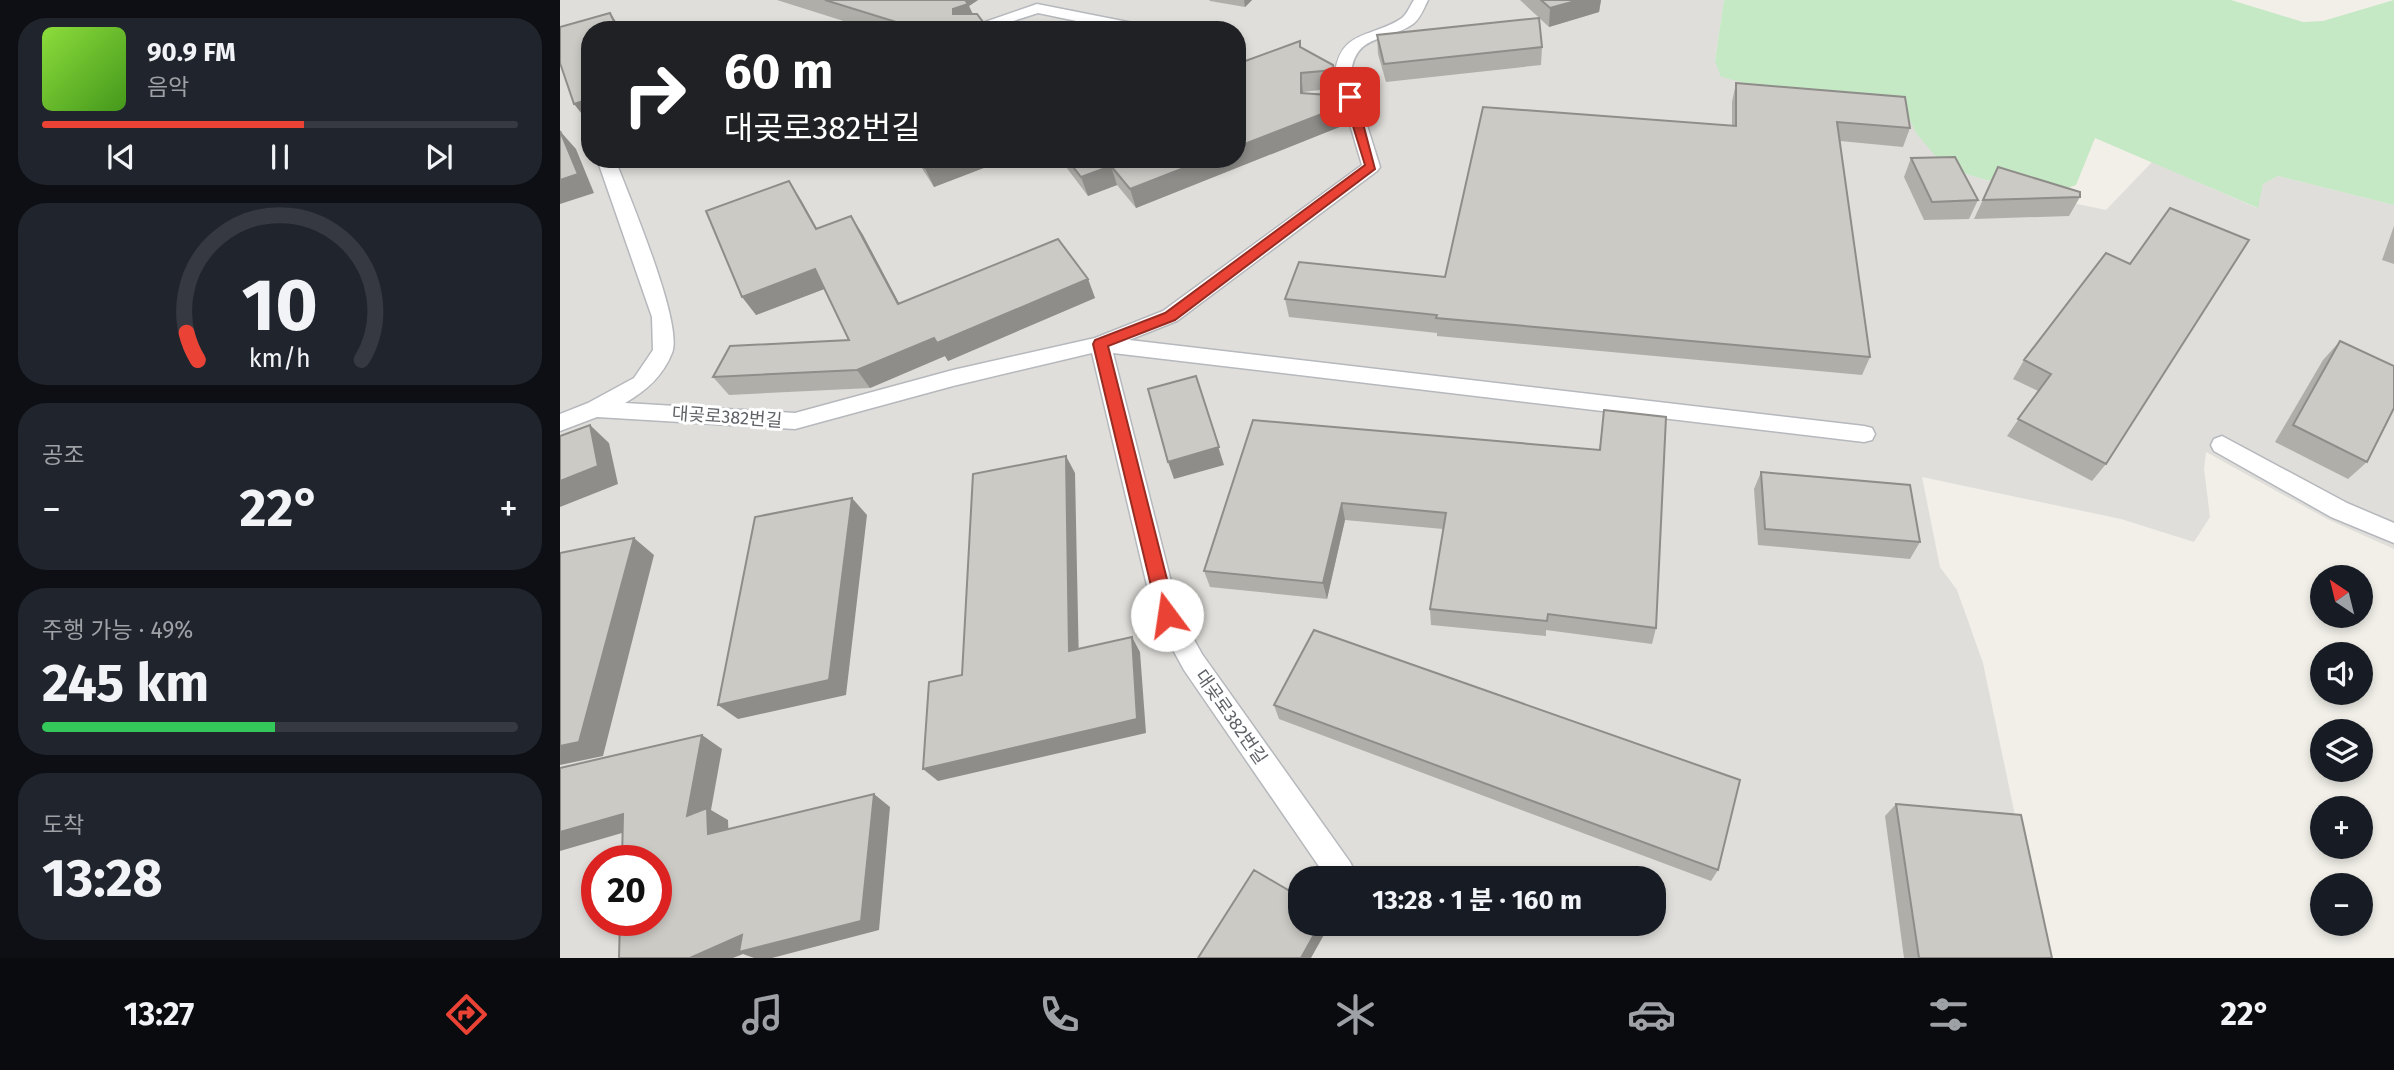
<!DOCTYPE html>
<html lang="ko">
<head>
<meta charset="utf-8">
<style>
  body { margin:0; font-family:"Fira Sans","Noto Sans KR",sans-serif; background:#20242c; color:#f1f3f6; height:100vh; display:flex; flex-direction:column; font-size:26px; white-space:nowrap }
  * { box-sizing:border-box; margin:0 }
  p { font-size:23px; color:#9ea1a6 }
  .icon { flex:none; width:38px; height:38px; fill:none; stroke:currentColor; stroke-width:2; stroke-linecap:round; stroke-linejoin:round }
  .map { position:relative; flex:1; overflow:hidden }
  .sheet { display:flex; flex-direction:column; gap:18px; padding:18px; background:#0d0f14; width:560px }
  .sheet>* { flex:none }
  .hud { position:absolute; left:21px; top:21px; width:665px; height:147px; border-radius:28px; box-shadow:0 4px 10px #0003; background:#202124; color:#fff; overflow:hidden }
  .needle { width:46px; rotate:325deg }
  .tools { position:absolute; left:1750px; top:565px; display:grid; gap:14px }
  .tools a { display:grid; place-items:center; width:63px; height:63px; border-radius:50%; background:#171b24; box-shadow:0 4px 10px #0003; font-size:35px }
  .speed { position:absolute; left:21px; top:845px; display:flex; gap:14px; font-size:35px; font-weight:700; text-align:center }
  .speed>* { display:grid; place-content:center; width:91px; height:91px; border-radius:50%; background:#171b24; box-shadow:0 4px 10px #0003; line-height:1 }
  .speed .limit { border:10px solid #d22; background:#fff; color:#111 }
  .pin { position:absolute; display:grid; place-items:center; width:60px; height:60px; color:#fff; margin:-30px; border-radius:14px; box-shadow:0 4px 10px #0006 }
  .me { position:absolute; width:77px; margin:-38px; rotate:346deg; stroke-linejoin:round; filter:drop-shadow(0 0 5px #0008) }
  .turn { display:flex; align-items:center; gap:24px; height:147px; padding:0 28px; font-size:32px }
  .turn .icon { width:91px; height:91px; stroke-width:2.5 }
  .turn b { display:block; font-size:49px; line-height:60px }
  .big { font-size:52px; font-weight:700; line-height:1.1 }
  .sheet .widget { flex:1; display:flex; flex-direction:column; justify-content:center; gap:10px; min-width:0; padding:0 24px; border-radius:28px; background:#20242c }
  .sheet .dial { align-items:center; gap:0 }
  .dial svg { height:182px; overflow:visible; fill:none; stroke:#363941; stroke-width:7; stroke-linecap:round; text-anchor:middle }
  .dial text { fill:#f1f3f6; stroke:none }
  .song { display:flex; align-items:center; gap:21px }
  .cover { width:84px; height:84px; border-radius:10px; background:linear-gradient(135deg,hsl(90 70% 55%),hsl(100 70% 35%)) }
  .played { height:7px; border-radius:4px; background:linear-gradient(90deg,#ea4335 55%,#363941 55%) }
  .keys { display:flex; justify-content:space-around; direction:ltr }
  .heat { display:flex; justify-content:space-between; align-items:center; font-size:38px; direction:ltr }
  .charge { height:10px; border-radius:5px; background:linear-gradient(90deg,#34c759 49%,#363941 0) }
  .trip { position:absolute; left:728px; top:866px; width:378px; height:70px; border-radius:28px; background:#171b24; box-shadow:0 4px 10px #0003; font-weight:700; line-height:70px; text-align:center }
  .dock { display:flex; height:112px; justify-content:space-around; align-items:center; background:#090b0e; color:#9ea1a6 }
  .dock .icon { width:49px; height:49px }
  .dock .active { color:#ea4335 }
  .dock b { font-size:32px; color:#f1f3f6 }
  main { display:flex; flex:1; min-height:0 }
  .map>svg:first-child { display:block }
</style>
</head>
<body>
<main>
<section class="sheet">
<div class="widget">
<div class="song"><i class="cover"></i><div><b>90.9 FM</b><p>음악</p></div></div>
<div class="played"></div>
<div class="keys"><svg class="icon" aria-label="previous" viewBox="0 0 24 24"><path d="M18 5L8 12l10 7zM5 5v14"/></svg><svg class="icon" aria-label="pause" viewBox="0 0 24 24"><path d="M8 5v14M16 5v14"/></svg><svg class="icon" aria-label="next" viewBox="0 0 24 24"><path d="M6 5l10 7-10 7zM19 5v14"/></svg></div>
</div>
<div class="widget dial"><svg viewBox="0 0 100 80">
<path d="M14 69A42 42 0 1 1 86 69"/>
<path d="M14 69A42 42 0 0 1 9 57" stroke="#ea4335"/>
<text x="50" y="56" font-size="32" font-weight="700">10</text>
<text x="50" y="72" font-size="11">km/h</text>
</svg></div>
<div class="widget"><p>공조</p>
<div class="heat"><a>−</a><b class="big">22°</b><a>+</a></div>
</div>
<div class="widget"><p>주행 가능 · 49%</p><b class="big">245 km</b><div class="charge"></div></div>
<div class="widget"><p>도착</p><b class="big">13:28</b></div>
</section>
<div class="map">
<svg width="1834" height="958" viewBox="0 0 1834 958">
  <rect width="100%" height="100%" fill="#f1efe8"/>
  <path fill="#e0deda" fill-rule="evenodd" d="M0,0h1164l-9,61 190,49 32,48 29,16 78,23 62,13 46,-48 105,46 6,-24 15,-8 116,29v344l-67,-30 -121,-67 -2,17 6,48 -16,25 -73,-23 -199,-42 18,90 17,23 26,73 62,295h-1485zM30,30h647v129h-647zM37,861h59v59h-59zM740,878h354v46h-354z"/>
  <path fill="#c5e8c5" d="M1164,0h507l72,22 20,-1 71,-21v205l-116,-29 -15,8 -5,24 -163,-70 -19,47 -32,12 -78,-23 -29,-16 -21,-25 -11,-23 -131,-20 -53,-13 -6,-16z"/>
  <g fill="none" stroke-linecap="round" stroke-linejoin="round">
    <g stroke="#b5b8bc" stroke-width="3">
      <path id="lane" d="M854,0h14c-4,8 -8,19 -15,24 -26,18 -58,9 -62,50l29,93 -3,4 -200,150 -48,19 735,86 8,2 3,6 -3,6 -8,2 -751,-89 66,260 23,41 148,208 5,10 -3,6h-25l-143,-208 -30,-55 -62,-262 -139,33 -158,43 -198,-12 -37,14v-17l28,-11 46,-25 19,-28 -1,-33 -55,-158h18c13,35 69,165 57,194 -9,23 -26,38 -47,50l170,10 158,-43 142,-32 68,-27 199,-146 -27,-91c5,-45 38,-36 67,-56 5,-4 8,-12 12,-18z
        M477,4l106,21 7,5h-30l-82,-17 -53,17h-23z
        M1662,436l125,67 47,20v20l-63,-26 -117,-66 -3,-6 3,-6z"/>
    </g>
    <use href="#lane" fill="#fff" fill-rule="evenodd"/>
  </g>
  <path fill="#afaea9" d="M217,0h201l-9,6 4,8 16,16h-117z
    M649,0h43l-7,7 -35,-6z
    M960,0h81l-2,12 -50,15z
    M817,35l165,12 -1,18 -155,17 -8,-28z
    M741,48l33,22 2,18 -33,4v2l42,11 2,19 -211,84 -19,-23 -29,11 -28,-37h177z
    M1176,83l174,45 -7,19 -63,-6 30,216 -8,18 -425,-39v-3l-148,-16 -4,-18 160,-22 287,-152v-23z
    M1351,158l67,42 -9,19 -45,1 -20,-43z
    M356,159h91l-73,28z
    M1438,167l82,30 -11,19 -95,3z
    M241,200l16,29 34,-13 12,19 36,68 189,-24 7,19 -147,63 -3,-5 -75,32 -141,7 -16,-18 136,-37 -25,-51 -68,26z
    M1834,226v38l-12,-4z
    M1546,253v211l-14,17 -85,-45 31,-45 -25,-12 11,-19z
    M1780,341l27,121 -19,17 -73,-37 48,-82z
    M1044,410l52,218 -4,16 -106,-14v6l-115,-11 -1,-16 13,-80 -98,-9 -18,79 -117,-12 -6,-16 49,-151 346,30z
    M1201,472l159,70 -10,17 -152,-14 -4,-56z
    M714,705l444,165 -7,11 -432,-162z
    M1336,804l156,154h-148l-19,-142z"/>
  <path fill="#8f8d8a" d="M401,0h17l-9,6 7,16 -23,-8v-5z
    M684,0h8l-7,7z
    M1019,0h22l-2,12 -50,15 1,-19z
    M50,13l12,17h-4z
    M741,73l2,19 1,20 -3,-19z
    M30,99v23l-1,1 -15,-19z
    M785,105l2,19 -211,84 -6,-19 77,-30h30v-12z
    M0,131l16,18 18,44 -34,11z
    M136,159h14l-11,4z
    M388,159h59l-73,28 -9,-19z
    M551,166l6,19 -29,11 -7,-19z
    M229,181l12,19 27,48 -12,-19z
    M291,216l12,19 46,87 -11,-18z
    M255,269l12,19 -71,27 -14,-18z
    M528,279l7,19 -147,63 -3,-5 -75,32 -13,-18 77,-32z
    M636,376l28,89 -50,14 -6,-17z
    M30,425l19,18 9,41 -58,23v-26z
    M506,456l9,17 4,193 -10,-15z
    M292,498l15,17 -21,180 -108,24 -20,-14z
    M782,503l3,17 -18,79 -4,-16z
    M74,538l20,17 -51,201 -43,9v-19z
    M572,637l8,15 6,81 -208,48 -15,-12z
    M142,735l20,14 -11,61 17,10 1,25 -21,-11 -21,-18z
    M314,794l16,13 -11,123 -107,28h-18l-11,-4 -10,4h-43z
    M63,814l23,12 -86,25v-19z
    M760,924h10l-19,34h-10z"/>
  <path fill="#cccac5" stroke="#8f8d8a" stroke-width="2" d="M265,0h140l3,4 -15,5v5h24l12,16h-67z
    M981,0h38l-29,8z
    M50,13l8,17h-28v69l-16,5 -14,-41v-36z
    M979,18l3,29 -158,17 -7,-29z
    M740,41v6l33,18 1,5 -33,3v20l41,3 3,9 -108,42v-83z
    M1176,83l169,14 5,31 -73,-6 33,235 -434,-39 1,-3 -152,-16 14,-37 146,15 38,-170 253,19z
    M0,131l18,43 -18,6z
    M1395,157l23,43 -46,2 -21,-44z
    M359,159h29l-23,9z
    M507,159h140l-77,30 -19,-23 -30,11z
    M1438,167l82,25v5l-97,3z
    M229,181l27,48 35,-13 47,88 160,-65 30,40 -151,64 -3,-5 -77,32 -144,7 17,-31 119,-6 -34,-71 -73,28 -36,-86z
    M1610,208l79,32 -143,224 -88,-45 33,-45 -27,-14 82,-107 24,11z
    M1780,341l54,25v42l-27,54 -74,-37z
    M636,376l23,71 -51,15 -20,-73z
    M1044,410l62,7 -10,211 -108,-14 -1,7 -117,-12 16,-96 -104,-10 -19,80 -119,-12 49,-151 347,30z
    M30,425l8,41 -38,15v-45z
    M506,456l3,195 63,-14 5,82 -214,50 6,-87 33,-7 11,-201z
    M1201,472l149,13 10,57 -155,-13z
    M292,498l-23,182 -111,25 37,-188z
    M74,538l-55,204 -19,4v-193z
    M754,630l426,150 -22,90 -444,-165z
    M142,735l-15,81 20,-8 1,26 166,-40 -13,127 -122,31 3,-17 -52,23h-71l1,-38h36v-59h-34l1,-47 -63,18v-64z
    M1336,804l125,11 31,143h-133z
    M694,870l46,27v27h20l-19,34h-103z"/>
  <path fill="#ea4335" stroke="#982c22" stroke-width="2" d="M790,94l6,3 19,72 -200,151 -67,26 68,269 -9,8 -9,-8 -65,-271 2,-4 70,-27 200,-148 -21,-68z"/>
  <g text-anchor="middle" dominant-baseline="central" stroke-width="6" stroke-linejoin="round" paint-order="stroke">
    <g font-size="18" fill="#5f6368" stroke="#fff">
      <text transform="translate(167 417) rotate(4)">대곶로382번길</text>
      <text transform="translate(671 717) rotate(55)">대곶로382번길</text>
    </g>
  </g>
</svg>
<div class="tools">
<a><svg class="needle" viewBox="-14 -14 28 28"><path d="M0-13l5 13h-10z" fill="#e53935"/><path d="M0 13l5-13h-10z" fill="#9ea1a6"/></svg></a>
<a><svg class="icon" aria-label="sound" viewBox="0 0 24 24"><path d="M4 9h4l5-4v14l-5-4H4zM17 9q2 3 0 6"/></svg></a>
<a><svg class="icon" aria-label="layers" viewBox="0 0 24 24"><path d="M12 4l9 5-9 5-9-5zM3 14l9 5 9-5"/></svg></a>
<a>+</a>
<a>−</a>
</div>
<div class="speed"><div class="limit">20</div></div>
<div class="pin" style="left:790px;top:97px;background:#d93025"><svg class="icon" aria-label="arrive" viewBox="0 0 24 24"><path d="M6 21V4h12l-3 4 3 4H6"/></svg></div>
<svg class="me" style="left:607px;top:615px" viewBox="-20 -20 40 40"><circle r="19" fill="#fff"/><path d="M0-13L10 11 0 6-10 11z" fill="#ea4335"/></svg>
<div class="trip">13:28 · 1 분 · 160 m</div>
<div class="hud">
<div class="turn"><svg class="icon" aria-label="right" viewBox="0 0 24 24"><path d="M7 20v-9h11M14 6l5 5-5 5"/></svg><div><b>60 m</b>대곶로382번길</div></div>
</div>
</div>
</main>
<nav class="dock">
<b>13:27</b>
<svg class="icon active" aria-label="directions" viewBox="0 0 24 24"><path d="M12 3l9 9-9 9-9-9zM9 14v-3h6M13 9l2 2-2 2"/></svg>
<svg class="icon" aria-label="music" viewBox="0 0 24 24"><path d="M9 18V5l10-2v13"/><circle cx="6" cy="18" r="3"/><circle cx="16" cy="16" r="3"/></svg>
<svg class="icon" aria-label="phone" viewBox="0 0 24 24"><path d="M5 4h4l2 5-3 2q2 4 5 5l2-3 5 2v4C11 20 4 13 5 4z"/></svg>
<svg class="icon" aria-label="climate" viewBox="0 0 24 24"><path d="M12 3v18M4 7l16 10M4 17L20 7"/></svg>
<svg class="icon" aria-label="car" viewBox="0 0 24 24"><path d="M5 17H2v-5l4-1 3-4h7l3 4 3 1v5h-3M9 17h6M6 11h13"/><circle cx="7" cy="17" r="2"/><circle cx="17" cy="17" r="2"/></svg>
<svg class="icon" aria-label="filters" viewBox="0 0 24 24"><path d="M4 7h16M4 17h16"/><circle cx="9" cy="7" r="2"/><circle cx="15" cy="17" r="2"/></svg>
<b>22°</b>
</nav>
</body>
</html>
